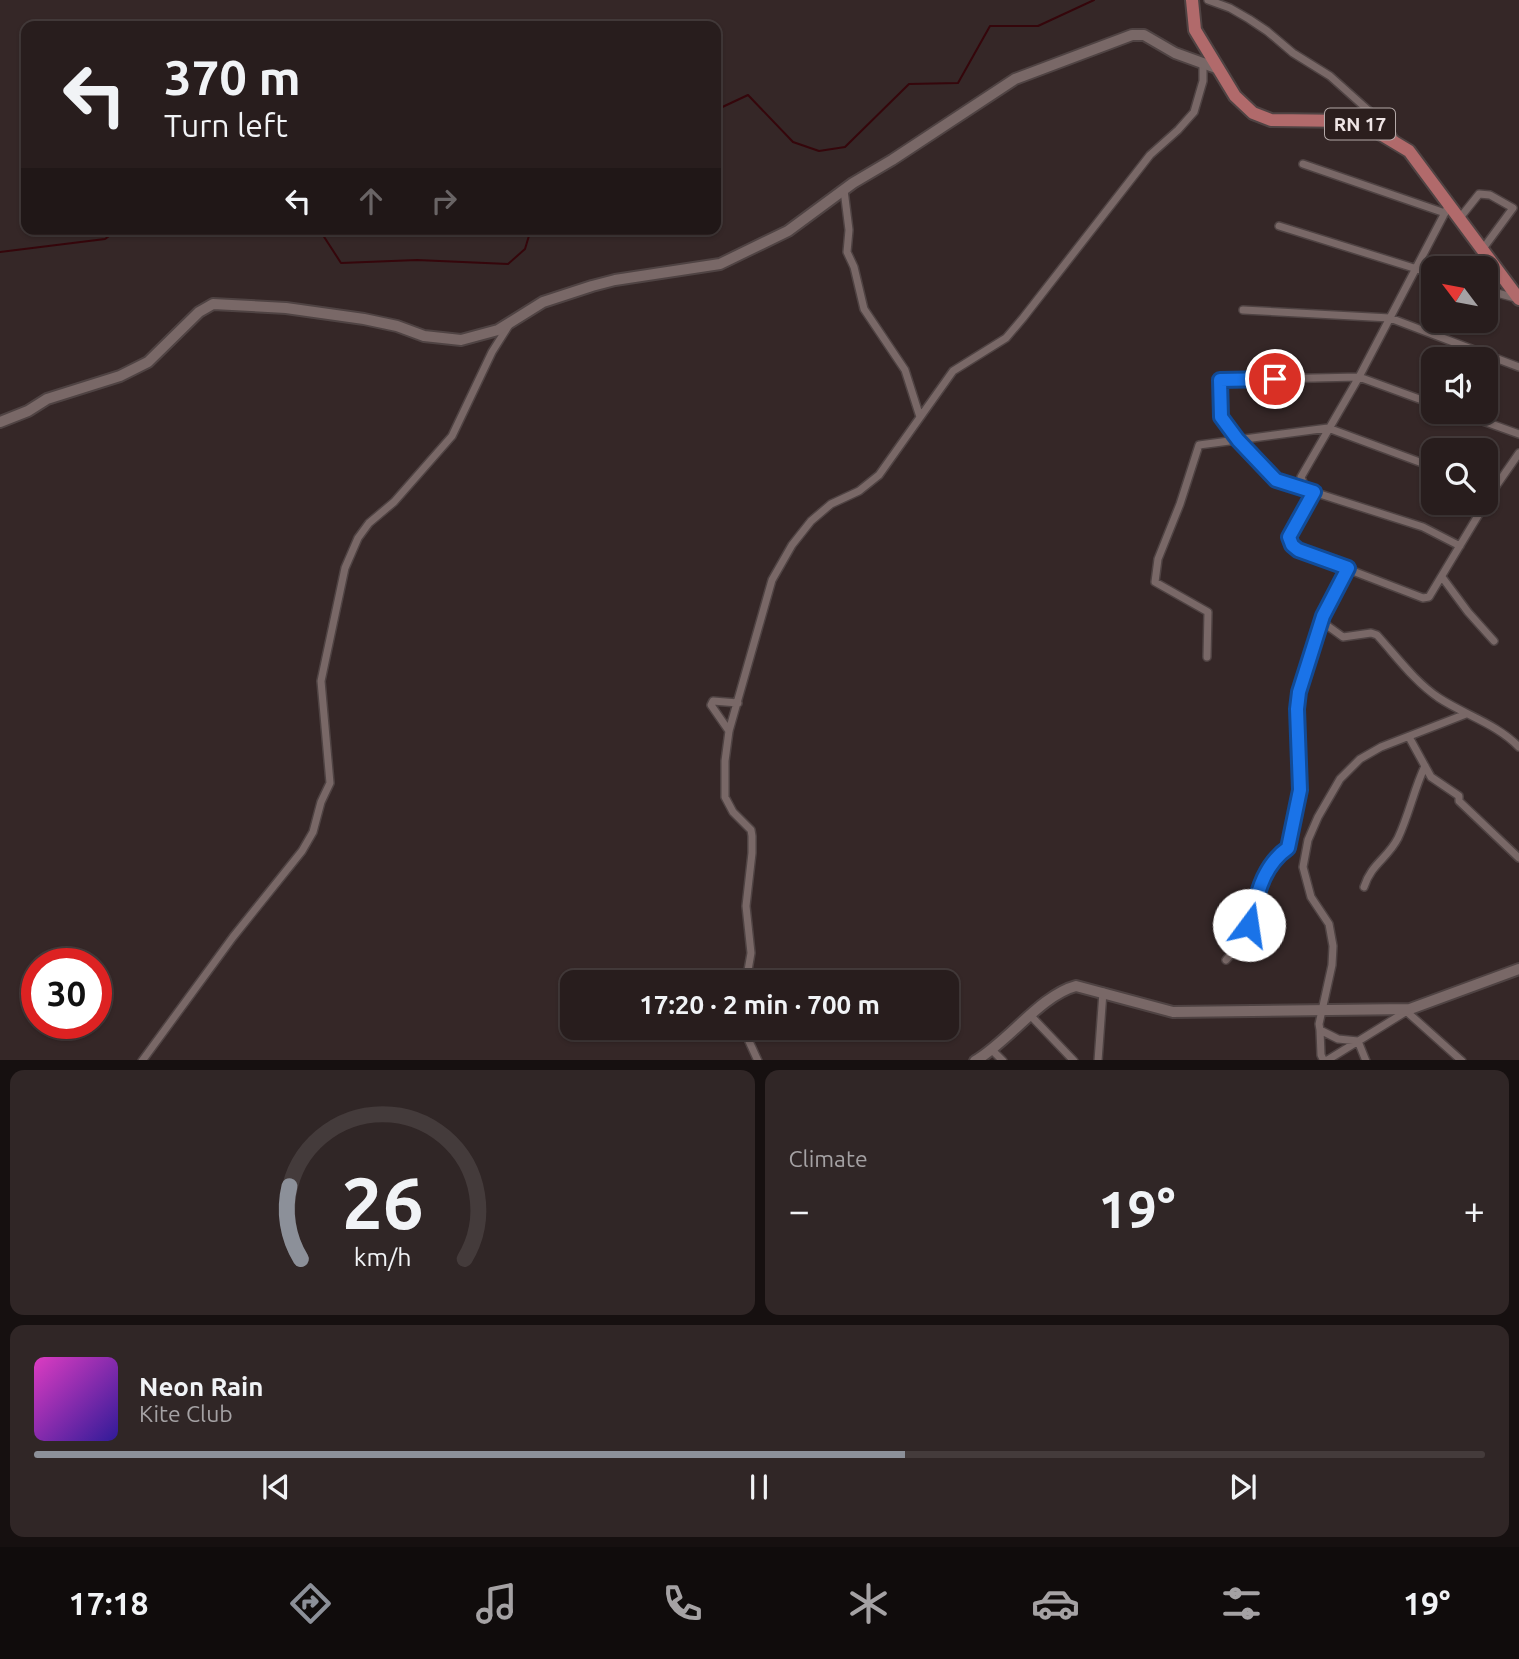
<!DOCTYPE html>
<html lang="en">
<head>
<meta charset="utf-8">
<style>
  body { margin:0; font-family:Ubuntu,sans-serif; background:#302626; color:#f1f3f6; height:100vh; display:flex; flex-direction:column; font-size:26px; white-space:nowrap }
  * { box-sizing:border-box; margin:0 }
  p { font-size:23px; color:#a5a2a4 }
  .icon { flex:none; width:38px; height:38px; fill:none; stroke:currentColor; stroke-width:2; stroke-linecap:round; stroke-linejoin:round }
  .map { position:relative; height:1060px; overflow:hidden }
  .panel { display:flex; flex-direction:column; gap:10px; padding:10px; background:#161010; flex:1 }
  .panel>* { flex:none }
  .top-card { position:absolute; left:21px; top:21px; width:700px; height:214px; border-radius:14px; box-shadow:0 2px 5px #0004,0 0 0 2px #443b3b; background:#281d1d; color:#f1f3f6; overflow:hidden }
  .needle { width:46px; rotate:302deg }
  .tools { position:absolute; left:1421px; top:256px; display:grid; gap:14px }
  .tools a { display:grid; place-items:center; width:77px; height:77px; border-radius:14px; background:#281d1d; box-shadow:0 2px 5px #0004,0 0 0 2px #443b3b; font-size:35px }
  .speed { position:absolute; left:21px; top:948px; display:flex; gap:14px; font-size:35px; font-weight:700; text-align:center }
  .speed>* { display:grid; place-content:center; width:91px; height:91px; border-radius:50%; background:#281d1d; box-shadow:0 2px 5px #0004,0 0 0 2px #443b3b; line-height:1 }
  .speed .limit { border:10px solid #d22; background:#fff; color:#111 }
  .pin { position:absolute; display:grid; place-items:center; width:60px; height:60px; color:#fff; margin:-30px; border:4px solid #fff; border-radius:50%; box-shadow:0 2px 7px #0007 }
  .me { position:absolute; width:77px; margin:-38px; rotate:14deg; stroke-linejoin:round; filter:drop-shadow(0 0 5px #0008) }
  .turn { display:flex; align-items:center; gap:24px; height:147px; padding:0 28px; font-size:32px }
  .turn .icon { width:91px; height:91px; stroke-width:2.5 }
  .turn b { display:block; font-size:49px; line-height:60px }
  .lanes { display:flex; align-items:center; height:66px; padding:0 28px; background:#0003; justify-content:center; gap:35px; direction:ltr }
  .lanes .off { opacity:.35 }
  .big { font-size:52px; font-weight:700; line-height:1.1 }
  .panel .widget { flex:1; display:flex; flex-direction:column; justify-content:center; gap:10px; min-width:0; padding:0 24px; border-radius:14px; background:#302626 }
  .panel .dial { align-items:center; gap:0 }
  .dial svg { height:182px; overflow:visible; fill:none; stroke:#443b3b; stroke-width:7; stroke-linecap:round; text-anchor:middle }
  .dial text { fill:#f1f3f6; stroke:none }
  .song { display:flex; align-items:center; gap:21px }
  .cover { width:84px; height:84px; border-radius:10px; background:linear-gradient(135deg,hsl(310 70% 55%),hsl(250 70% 35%)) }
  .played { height:7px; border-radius:4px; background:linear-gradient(90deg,#8c9099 60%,#443b3b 60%) }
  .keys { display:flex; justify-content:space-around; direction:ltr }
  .heat { display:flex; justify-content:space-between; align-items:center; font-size:38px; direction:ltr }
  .panel .tiles { flex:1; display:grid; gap:10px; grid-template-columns:1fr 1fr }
  .widget:last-child { grid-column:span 2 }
  .trip { position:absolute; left:560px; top:970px; width:399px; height:70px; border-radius:14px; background:#281d1d; box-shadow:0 2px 5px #0004,0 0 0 2px #443b3b; font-weight:700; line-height:70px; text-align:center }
  .tabs { display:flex; height:112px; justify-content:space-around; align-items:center; background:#100c0c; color:#a5a2a4 }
  .tabs .icon { width:49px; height:49px }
  .tabs .current { color:#8c9099 }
  .tabs b { font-size:32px; color:#f1f3f6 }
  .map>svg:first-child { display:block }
</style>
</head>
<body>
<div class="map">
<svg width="1519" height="1061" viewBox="0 0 1519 1061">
  <rect width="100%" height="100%" fill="#352727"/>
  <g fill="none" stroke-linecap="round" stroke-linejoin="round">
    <path stroke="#35060b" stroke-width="2" d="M716,110l32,-15 45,47 26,9 26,-4 64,-63 49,-1 32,-57h48l56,-26
      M319,229l22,34 76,-3 91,4 17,-15 6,-20
      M0,252l105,-13 14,-10"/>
    <g stroke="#4f4343" stroke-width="10">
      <path id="street" d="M1208,0l22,8 19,11 18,12 26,22 37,23 57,51 9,14
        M1303,164l142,49
        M844,190l5,40 -2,22 7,15 10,42 41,61 15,47
        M1449,205l-90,172 -58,100 3,8 10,7 -25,45 2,8 7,5 125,48 6,-1 65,-108 25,-36
        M1459,219l20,-25 11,1 23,13 -31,42
        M1279,226l154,48
        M1486,290l33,9
        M1243,310l147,8 129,49
        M1433,404l-74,-27 -139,3 1,37 17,23 38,40 147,47 37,19
        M1455,411l64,23
        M1348,568l-25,48 2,8 18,13 28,-4 6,2c20,22 38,47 62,63 26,17 58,26 80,49
        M1442,577l26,35 26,29
        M1207,657l1,-45 -53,-30 3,-23 22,-55 19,-59 129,-17 105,39
        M729,731l-18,-26 2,-4 25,2
        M1409,737l22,40 28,19v5l60,57
        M1364,887c7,-23 24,-29 34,-49 11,-23 16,-49 27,-72
        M1226,960c7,-8 15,-16 20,-26 15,-32 9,-63 42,-86l12,-58 -3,-81 2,-17 23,-71
        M746,982l5,-29 -5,-47 6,-53v-17l-1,-6 -18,-18 -8,-15v-36l4,-30 43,-151 20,-35 19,-24 20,-17 28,-13 20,-16 74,-104 53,-33 17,-20 127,-163 28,-25 16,-18 9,-31v-19
        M1406,1011l56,50
        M1031,1016l43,45
        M746,1027l2,12 10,22
        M1320,1030l1,25 3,6
        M992,1050l11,11
        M142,1061l91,-124 69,-86 11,-19 8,-30 9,-19 -9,-102 24,-113 13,-30 11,-15 25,-21 58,-66 40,-84 17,-27
        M1098,1061l5,-69
        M1326,1061l81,-50
        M1366,1061l-8,-20 -20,-2 -18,-9 -1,-6 13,-59 1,-19 -4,-22 -18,-27 -8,-30 5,-27 10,-23 22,-38 20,-20 21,-12 85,-33"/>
    </g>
    <g stroke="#4f4343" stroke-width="14">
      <path id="secondary" d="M0,422l28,-11 19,-12 73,-23 28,-14 51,-50 14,-8 73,4 78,11 33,7 27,10 37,4 37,-10 45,-28 49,-16 23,-6 105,-16 68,-33 65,-48 39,-23 123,-81 117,-44h12l31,18 44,16
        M975,1061c33,-19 66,-66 101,-75l97,26 237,-3 109,-40"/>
    </g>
    <g stroke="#4f4343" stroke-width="16">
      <path id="primary" d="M1192,0l3,30 40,66 18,17 18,7 81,1 27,12 30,18 110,148"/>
    </g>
    <use href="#street" stroke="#796867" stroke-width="7"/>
    <use href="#secondary" stroke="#796867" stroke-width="10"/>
    <use href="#primary" stroke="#b16a6b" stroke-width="12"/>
  </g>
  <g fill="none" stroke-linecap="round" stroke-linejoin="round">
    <g stroke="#114b97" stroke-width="18">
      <path id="route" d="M1249,925c8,-29 13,-59 39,-77l12,-58 -3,-81 2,-17 24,-76 25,-48 -50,-18 -6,-5 -3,-8 25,-45 -38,-12 -38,-40 -17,-23 -1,-37 55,-1"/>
    </g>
    <use href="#route" stroke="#1a73e8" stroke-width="12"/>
  </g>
  <g text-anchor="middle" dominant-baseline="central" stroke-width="7" stroke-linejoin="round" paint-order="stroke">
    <rect fill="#2b1e1d" stroke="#b4a9a8" stroke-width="2" x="1325" y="108.5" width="70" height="31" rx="5"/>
    <g font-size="19" font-weight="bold" fill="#eee4e4">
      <text x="1360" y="124">RN 17</text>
    </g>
  </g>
</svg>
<div class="tools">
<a><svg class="needle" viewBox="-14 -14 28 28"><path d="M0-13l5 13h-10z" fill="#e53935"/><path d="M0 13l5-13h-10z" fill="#a5a2a4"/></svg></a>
<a><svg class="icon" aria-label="sound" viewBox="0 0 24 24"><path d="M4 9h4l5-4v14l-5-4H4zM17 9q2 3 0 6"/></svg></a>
<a><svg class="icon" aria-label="search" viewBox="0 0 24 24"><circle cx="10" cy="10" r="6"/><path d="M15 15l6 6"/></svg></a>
</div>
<div class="speed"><div class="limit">30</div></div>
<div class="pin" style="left:1275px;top:379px;background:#d93025"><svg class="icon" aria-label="arrive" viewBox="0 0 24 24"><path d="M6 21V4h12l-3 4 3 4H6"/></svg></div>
<svg class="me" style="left:1249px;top:925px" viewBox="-20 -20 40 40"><circle r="19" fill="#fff"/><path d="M0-13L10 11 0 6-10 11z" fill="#1a73e8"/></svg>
<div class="trip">17:20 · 2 min · 700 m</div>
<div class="top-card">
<div class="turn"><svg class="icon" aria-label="left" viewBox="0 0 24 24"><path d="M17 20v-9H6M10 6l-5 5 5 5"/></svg><div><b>370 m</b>Turn left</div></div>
<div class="lanes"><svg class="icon" aria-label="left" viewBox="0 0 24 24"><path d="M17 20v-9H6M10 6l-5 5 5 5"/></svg><svg class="icon off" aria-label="ahead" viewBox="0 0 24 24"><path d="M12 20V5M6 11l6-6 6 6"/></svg><svg class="icon off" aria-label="right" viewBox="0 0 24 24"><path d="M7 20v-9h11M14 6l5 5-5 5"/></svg></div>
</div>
</div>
<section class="panel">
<div class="tiles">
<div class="widget dial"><svg viewBox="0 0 100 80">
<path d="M14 69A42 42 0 1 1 86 69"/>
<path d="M14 69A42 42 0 0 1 9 37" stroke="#8c9099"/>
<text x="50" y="56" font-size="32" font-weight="700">26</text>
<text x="50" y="72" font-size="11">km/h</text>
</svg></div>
<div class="widget"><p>Climate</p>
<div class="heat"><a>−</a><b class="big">19°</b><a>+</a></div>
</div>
<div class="widget">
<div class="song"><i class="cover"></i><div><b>Neon Rain</b><p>Kite Club</p></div></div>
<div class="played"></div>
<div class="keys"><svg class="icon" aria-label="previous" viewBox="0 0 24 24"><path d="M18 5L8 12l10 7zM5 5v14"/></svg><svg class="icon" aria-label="pause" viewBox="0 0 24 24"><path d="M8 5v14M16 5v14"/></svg><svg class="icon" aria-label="next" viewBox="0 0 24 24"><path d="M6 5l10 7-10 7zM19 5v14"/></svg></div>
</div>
</div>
</section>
<nav class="tabs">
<b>17:18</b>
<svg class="icon current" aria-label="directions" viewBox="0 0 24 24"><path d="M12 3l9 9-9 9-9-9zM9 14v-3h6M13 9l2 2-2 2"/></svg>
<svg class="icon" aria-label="music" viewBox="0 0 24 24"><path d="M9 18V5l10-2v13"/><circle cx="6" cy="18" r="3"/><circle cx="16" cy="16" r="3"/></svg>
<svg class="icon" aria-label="phone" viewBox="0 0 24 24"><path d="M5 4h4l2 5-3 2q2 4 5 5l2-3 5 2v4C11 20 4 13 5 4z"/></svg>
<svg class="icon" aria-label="climate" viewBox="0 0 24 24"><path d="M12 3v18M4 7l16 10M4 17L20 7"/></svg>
<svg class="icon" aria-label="car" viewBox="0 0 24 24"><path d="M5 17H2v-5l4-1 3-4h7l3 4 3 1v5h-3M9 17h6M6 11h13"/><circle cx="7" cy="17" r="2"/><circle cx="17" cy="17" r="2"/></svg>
<svg class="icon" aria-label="filters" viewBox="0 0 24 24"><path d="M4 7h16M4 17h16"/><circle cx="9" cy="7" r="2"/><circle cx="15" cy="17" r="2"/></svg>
<b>19°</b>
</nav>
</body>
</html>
